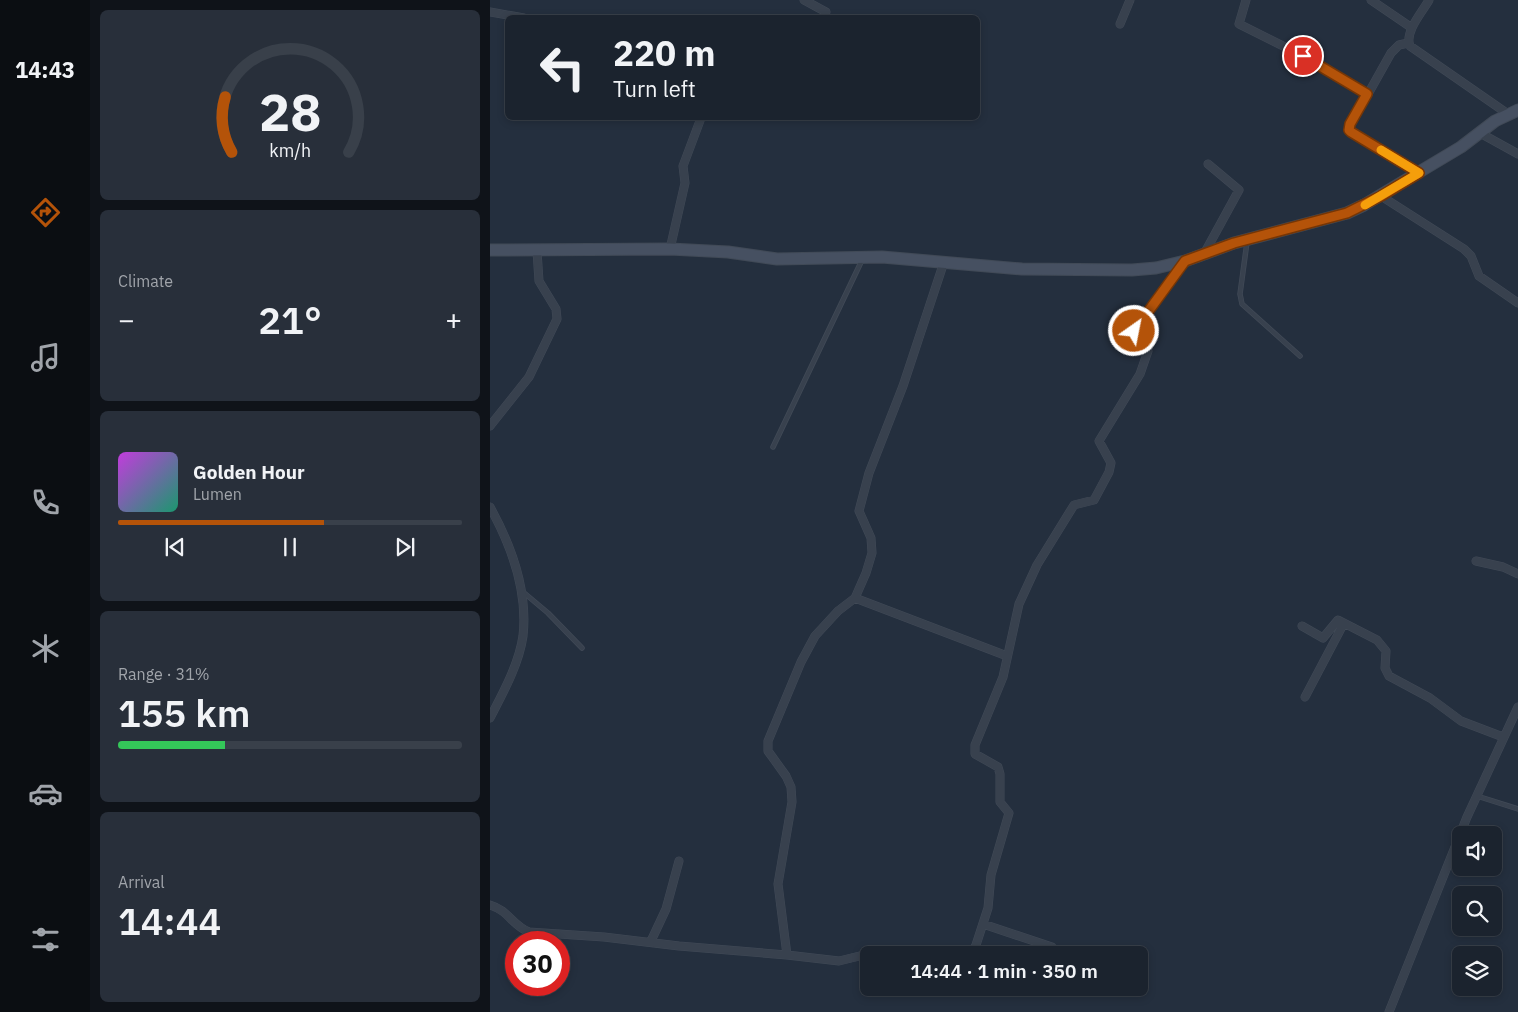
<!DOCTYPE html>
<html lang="en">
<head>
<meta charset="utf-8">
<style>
  body { margin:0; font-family:"IBM Plex Sans",sans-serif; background:#282f3a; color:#f1f3f6; height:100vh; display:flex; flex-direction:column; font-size:19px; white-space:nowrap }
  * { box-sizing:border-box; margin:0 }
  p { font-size:16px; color:#a0a4aa }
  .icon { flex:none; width:28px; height:28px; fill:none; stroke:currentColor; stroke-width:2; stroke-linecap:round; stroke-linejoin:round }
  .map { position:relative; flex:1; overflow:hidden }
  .panel { display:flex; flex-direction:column; gap:10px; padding:10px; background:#0f1319; width:400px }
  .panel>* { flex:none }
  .banner { position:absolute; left:15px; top:15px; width:475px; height:105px; border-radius:8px; box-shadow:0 2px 8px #0003,0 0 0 1px #39404a; background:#1b232e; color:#f1f3f6; overflow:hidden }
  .controls { position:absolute; left:962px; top:826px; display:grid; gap:10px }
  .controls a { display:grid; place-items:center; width:50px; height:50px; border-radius:8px; background:#1b232e; box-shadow:0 2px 8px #0003,0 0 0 1px #39404a; font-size:25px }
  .speed { position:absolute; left:15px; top:931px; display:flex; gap:10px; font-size:25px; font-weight:700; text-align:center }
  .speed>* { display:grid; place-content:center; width:65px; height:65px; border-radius:50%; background:#1b232e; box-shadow:0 2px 8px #0003,0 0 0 1px #39404a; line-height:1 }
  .speed .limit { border:8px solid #d22; background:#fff; color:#111 }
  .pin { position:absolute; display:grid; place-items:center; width:42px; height:42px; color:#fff; margin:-21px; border:2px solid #fff; border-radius:50%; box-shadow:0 1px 5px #0007 }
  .me { position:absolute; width:55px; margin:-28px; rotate:33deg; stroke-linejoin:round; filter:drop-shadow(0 0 4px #0008) }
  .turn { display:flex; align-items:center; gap:18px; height:105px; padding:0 25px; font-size:22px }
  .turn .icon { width:65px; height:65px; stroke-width:2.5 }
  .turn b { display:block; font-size:35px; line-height:42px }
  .big { font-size:38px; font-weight:600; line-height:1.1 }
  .panel .widget { flex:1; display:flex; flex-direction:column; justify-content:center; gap:8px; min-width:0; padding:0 18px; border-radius:8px; background:#282f3a }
  .panel .dial { align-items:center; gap:0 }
  .dial svg { height:130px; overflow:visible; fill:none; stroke:#39404a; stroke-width:7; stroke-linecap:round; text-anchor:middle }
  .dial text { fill:#f1f3f6; stroke:none }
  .song { display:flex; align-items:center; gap:15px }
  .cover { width:60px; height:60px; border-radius:8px; background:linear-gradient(135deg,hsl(290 70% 55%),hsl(160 70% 35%)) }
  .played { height:5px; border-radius:2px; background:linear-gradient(90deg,#b45309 60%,#39404a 60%) }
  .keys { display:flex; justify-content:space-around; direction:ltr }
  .heat { display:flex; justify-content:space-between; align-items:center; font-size:28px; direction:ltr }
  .charge { height:8px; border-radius:4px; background:linear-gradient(90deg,#34c759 31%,#39404a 0) }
  .trip { position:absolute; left:370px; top:946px; width:288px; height:50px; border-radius:8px; background:#1b232e; box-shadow:0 2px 8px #0003,0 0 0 1px #39404a; font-weight:600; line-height:50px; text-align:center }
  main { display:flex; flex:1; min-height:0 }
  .menu { display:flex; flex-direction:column; width:90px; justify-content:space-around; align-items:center; background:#0b0e12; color:#a0a4aa }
  .menu .icon { width:35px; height:35px }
  .menu .on { color:#b45309 }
  .menu b { font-size:22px; color:#f1f3f6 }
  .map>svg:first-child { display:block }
</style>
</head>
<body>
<main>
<nav class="menu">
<b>14:43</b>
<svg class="icon on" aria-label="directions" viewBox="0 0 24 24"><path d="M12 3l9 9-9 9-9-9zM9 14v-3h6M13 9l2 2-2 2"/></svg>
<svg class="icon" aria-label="music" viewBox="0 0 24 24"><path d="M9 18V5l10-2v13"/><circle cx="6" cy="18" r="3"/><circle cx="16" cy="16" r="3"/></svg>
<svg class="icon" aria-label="phone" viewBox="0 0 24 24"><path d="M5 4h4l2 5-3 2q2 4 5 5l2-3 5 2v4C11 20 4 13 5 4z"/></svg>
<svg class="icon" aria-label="climate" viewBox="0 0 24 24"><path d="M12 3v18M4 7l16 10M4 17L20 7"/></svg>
<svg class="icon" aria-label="car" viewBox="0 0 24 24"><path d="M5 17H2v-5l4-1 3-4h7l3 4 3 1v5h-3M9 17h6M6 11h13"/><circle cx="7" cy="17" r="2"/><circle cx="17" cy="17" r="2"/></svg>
<svg class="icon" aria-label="filters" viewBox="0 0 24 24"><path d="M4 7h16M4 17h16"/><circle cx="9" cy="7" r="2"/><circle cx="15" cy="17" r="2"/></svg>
</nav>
<section class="panel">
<div class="widget dial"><svg viewBox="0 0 100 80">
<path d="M14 69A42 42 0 1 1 86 69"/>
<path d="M14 69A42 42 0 0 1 10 35" stroke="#b45309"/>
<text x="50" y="56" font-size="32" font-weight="700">28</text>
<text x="50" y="72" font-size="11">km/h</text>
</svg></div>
<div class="widget"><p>Climate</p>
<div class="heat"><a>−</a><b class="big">21°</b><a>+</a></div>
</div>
<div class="widget">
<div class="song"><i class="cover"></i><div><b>Golden Hour</b><p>Lumen</p></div></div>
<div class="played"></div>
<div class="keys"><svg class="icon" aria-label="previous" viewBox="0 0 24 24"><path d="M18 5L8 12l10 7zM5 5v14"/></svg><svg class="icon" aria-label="pause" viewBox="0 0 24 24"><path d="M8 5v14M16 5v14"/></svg><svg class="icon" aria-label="next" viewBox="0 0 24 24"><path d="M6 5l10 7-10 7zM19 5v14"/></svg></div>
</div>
<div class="widget"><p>Range · 31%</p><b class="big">155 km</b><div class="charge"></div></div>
<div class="widget"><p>Arrival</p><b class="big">14:44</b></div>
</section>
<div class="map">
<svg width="1028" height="1012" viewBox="0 0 1028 1012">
  <rect width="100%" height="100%" fill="#242f3e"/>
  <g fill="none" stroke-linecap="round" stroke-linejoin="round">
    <g stroke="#414a57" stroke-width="5.5">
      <path id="service" d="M757,242l-7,52 2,10 58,52
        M283,447l90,-189
        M33,592l25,21 34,35
        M987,796l41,13"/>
    </g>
    <g stroke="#414a57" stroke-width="9">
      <path id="minor" d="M314,0l22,12
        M756,0l-7,24 64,32 64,38
        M881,0l41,28
        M939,0c-6,11 -25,32 -19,46l98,68
        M0,12l34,6
        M630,24l10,-24
        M918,43l-9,2 -8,8 -42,75 2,4 68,41
        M990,133l38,21
        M891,196l83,53 7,7 8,20 39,27
        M180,249l15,-66 -2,-17 18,-48
        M714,254l35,-64 -31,-26
        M0,426l39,-49 28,-58 -1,-10 -17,-28 -2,-30
        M0,507c21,38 38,84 33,129 -4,28 -20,57 -33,82
        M986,561l27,6 15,7
        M365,598l152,58
        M812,626l21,12 15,-18 39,20 9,11 -1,17 4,8 41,22 31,23 42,16
        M815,697l39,-74
        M0,905c18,5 23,21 39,27l75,5 75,9 108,9 -9,-71 14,-82 -1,-15 -5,-11 -18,-25v-10l33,-79 14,-26 23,-25 17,-13 11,-25 6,-20 -1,-15 -12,-27 10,-38 34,-87 41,-124
        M493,924l69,23
        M161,941l15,-32 13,-48
        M297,955l52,6 37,-9 43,3
        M480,955l6,-10 12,-37 3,-33 18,-62 -9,-11v-28l-2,-7 -23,-13v-9l28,-68 16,-73 18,-39 37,-60 20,-5 15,-28 2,-9 -12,-22 41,-67 8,-23 -14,-16v-4l51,-70
        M899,1012l78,-195 51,-110"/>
    </g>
    <g stroke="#414a57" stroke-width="13">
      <path id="secondary" d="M0,250l180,-1 58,3 49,7 105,-2 140,12 110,1 24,-2 29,-7 49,-18 113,-30 17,-8 97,-58 34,-26 23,-11"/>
    </g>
    <use href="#service" stroke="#38414e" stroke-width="4"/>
    <use href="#minor" stroke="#38414e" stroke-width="8"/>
    <use href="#secondary" stroke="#465061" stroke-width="11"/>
  </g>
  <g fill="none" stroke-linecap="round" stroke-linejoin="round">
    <g stroke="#753606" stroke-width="12">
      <path id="route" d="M644,331l51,-70 49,-18 113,-30 34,-17 38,-23 -68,-41 -2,-2 1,-6 17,-30 -64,-38"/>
    </g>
    <use href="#route" stroke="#b45309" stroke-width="9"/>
    <path stroke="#f59e0b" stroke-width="9" d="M875,205l54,-32 -38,-23"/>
  </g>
</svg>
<div class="controls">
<a><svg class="icon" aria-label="sound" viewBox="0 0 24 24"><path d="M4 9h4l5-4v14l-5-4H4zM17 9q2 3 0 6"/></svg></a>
<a><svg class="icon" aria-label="search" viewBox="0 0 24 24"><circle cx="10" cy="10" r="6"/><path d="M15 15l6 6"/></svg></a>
<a><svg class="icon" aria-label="layers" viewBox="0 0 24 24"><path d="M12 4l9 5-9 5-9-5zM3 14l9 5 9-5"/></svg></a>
</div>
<div class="speed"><div class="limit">30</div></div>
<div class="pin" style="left:813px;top:56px;background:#d93025"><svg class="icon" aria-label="arrive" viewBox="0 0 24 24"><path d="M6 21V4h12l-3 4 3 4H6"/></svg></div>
<svg class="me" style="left:644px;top:331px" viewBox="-20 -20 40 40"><circle r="17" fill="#b45309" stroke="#fff" stroke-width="3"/><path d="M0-11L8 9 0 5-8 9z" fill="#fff"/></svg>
<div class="trip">14:44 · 1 min · 350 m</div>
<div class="banner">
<div class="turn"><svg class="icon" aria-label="left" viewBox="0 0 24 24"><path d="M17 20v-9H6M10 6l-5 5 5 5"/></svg><div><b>220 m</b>Turn left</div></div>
</div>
</div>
</main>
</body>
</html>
